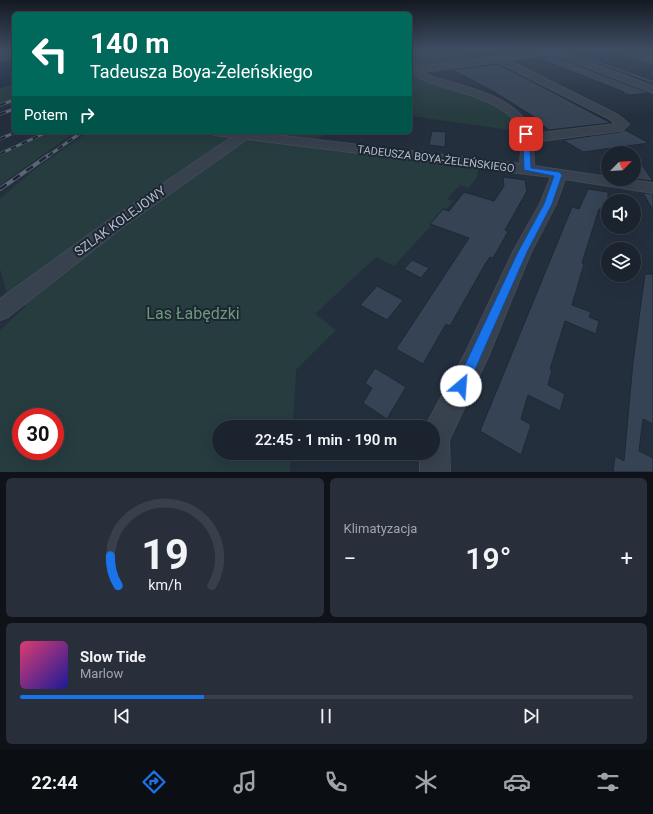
<!DOCTYPE html>
<html lang="pl">
<head>
<meta charset="utf-8">
<style>
  body { margin:0; font-family:Roboto,sans-serif; background:#282f3a; color:#f1f3f6; height:100vh; display:flex; flex-direction:column; font-size:15px; white-space:nowrap }
  * { box-sizing:border-box; margin:0 }
  p { font-size:13px; color:#a0a4aa }
  .icon { flex:none; width:22px; height:22px; fill:none; stroke:currentColor; stroke-width:2; stroke-linecap:round; stroke-linejoin:round }
  .map { position:relative; height:472px; overflow:hidden }
  .panel { display:flex; flex-direction:column; gap:6px; padding:6px; background:#0f1319; flex:1 }
  .panel>* { flex:none }
  .banner { position:absolute; left:12px; top:12px; width:400px; height:122px; border-radius:6px; box-shadow:0 4px 16px #0002,0 0 0 1px #39404a; background:#00695c; color:#fff; overflow:hidden }
  .needle { width:26px; rotate:65deg }
  .buttons { position:absolute; left:601px; top:146px; display:grid; gap:8px }
  .buttons a { display:grid; place-items:center; width:40px; height:40px; border-radius:50%; background:#1b232e; box-shadow:0 4px 16px #0002,0 0 0 1px #39404a; font-size:20px }
  .speed { position:absolute; left:12px; top:408px; display:flex; gap:8px; font-size:20px; font-weight:700; text-align:center }
  .speed>* { display:grid; place-content:center; width:52px; height:52px; border-radius:50%; background:#1b232e; box-shadow:0 4px 16px #0002,0 0 0 1px #39404a; line-height:1 }
  .speed .limit { border:6px solid #d22; background:#fff; color:#111 }
  .pin { position:absolute; display:grid; place-items:center; width:34px; height:34px; color:#fff; margin:-17px; border-radius:8px; box-shadow:0 2px 6px #0006 }
  .me { position:absolute; width:44px; margin:-22px; rotate:27deg; stroke-linejoin:round; filter:drop-shadow(0 0 3px #0008) }
  .turn { display:flex; align-items:center; gap:14px; height:84px; padding:0 12px; font-size:18px }
  .turn .icon { width:52px; height:52px; stroke-width:2.5 }
  .turn b { display:block; font-size:28px; line-height:34px }
  .then { display:flex; align-items:center; height:38px; padding:0 12px; background:#0003; gap:8px; font-size:15px }
  .big { font-size:30px; font-weight:600; line-height:1.1 }
  .panel .card { flex:1; display:flex; flex-direction:column; justify-content:center; gap:6px; min-width:0; padding:0 14px; border-radius:6px; background:#282f3a }
  .panel .dial { align-items:center; gap:0 }
  .dial svg { height:104px; overflow:visible; fill:none; stroke:#39404a; stroke-width:7; stroke-linecap:round; text-anchor:middle }
  .dial text { fill:#f1f3f6; stroke:none }
  .song { display:flex; align-items:center; gap:12px }
  .cover { width:48px; height:48px; border-radius:6px; background:linear-gradient(135deg,hsl(340 70% 55%),hsl(240 70% 35%)) }
  .played { height:4px; border-radius:2px; background:linear-gradient(90deg,#1a73e8 30%,#39404a 30%) }
  .keys { display:flex; justify-content:space-around; direction:ltr }
  .heat { display:flex; justify-content:space-between; align-items:center; font-size:22px; direction:ltr }
  .panel .tiles { flex:1; display:grid; gap:6px; grid-template-columns:1fr 1fr }
  .card:last-child { grid-column:span 2 }
  .trip { position:absolute; left:212px; top:420px; width:228px; height:40px; border-radius:20px; background:#1b232e; box-shadow:0 4px 16px #0002,0 0 0 1px #39404a; font-weight:600; line-height:40px; text-align:center }
  .menu { display:flex; height:64px; justify-content:space-around; align-items:center; background:#0b0e12; color:#a0a4aa }
  .menu .icon { width:28px; height:28px }
  .menu .on { color:#1a73e8 }
  .menu b { font-size:18px; color:#f1f3f6 }
  .map>svg:first-child { display:block }
</style>
</head>
<body>
<div class="map">
<svg width="653" height="472" viewBox="0 0 653 472">
  <rect width="100%" height="100%" fill="#242f3e"/>
  <path fill="#263c3f" fill-rule="evenodd" d="M0,50h14v9l-14,4z
    M410,50h40l28,12 -57,9 1,3 85,32c14,8 20,15 25,30l-15,-5 -107,-15v-19l5,-3 -5,-7z
    M14,84v18l-14,5v-19z
    M51,132h24l-75,53v-29z
    M88,132h117l17,3 4,-3h100l-8,8 161,26 -3,13 -8,9 -8,-3 -13,14 7,2 -60,65 -18,-9 -61,57 21,16 -40,40 -3,57h-74v26h72l-1,19h-290v-142l26,-24 -18,-9 -8,-28v-70l31,-27zM21,417h34v34h-34z"/>
  <path fill="#17263c" d="M14,59v25l-14,4v-25z"/>
  <path fill="#364354" stroke="#1f2835" d="M571,51l82,29v4l-84,-31z
    M554,56l95,37 -18,2 -7,-1v-2l-86,-34z
    M497,64l44,22 70,37 -62,7 -14,-10h4l-48,-30 -39,-20z
    M625,130l24,13 -66,9 -20,-12 56,-8z
    M432,131l14,1 -1,15 -16,-2z
    M634,153l19,28 -18,-2z
    M503,177l22,3 2,11 -22,39 3,2 -15,26 -3,-1 -6,9 -34,60 -4,-2 -23,40 -27,-15 73,-111 -39,-14 13,-15 6,2 15,-19 30,9 10,-15z
    M588,189l20,3v20l-9,-3 -17,54 2,1 -12,41 19,7 -2,5 10,4 -3,13 -31,-13 -15,48 2,1 -4,15 17,9 -5,17 -32,-16 -7,24 10,6 -10,30 -41,-24 92,-224 7,2z
    M643,193l10,1v16z
    M412,260l17,8 -8,10 -17,-9z
    M645,274h8v150l-10,-5 -4,32 14,7v14h-40l2,-16 9,5 9,-99z
    M377,286l26,14 -16,20 -27,-15z
    M375,368l31,19 -19,32 -24,-16 9,-15 -7,-5z"/>
  <g fill="none" stroke-linecap="round" stroke-linejoin="round">
    <g stroke="#414a57" stroke-width="2">
      <path id="minor" d="M550,50h20l-1,2 -5,1 89,33v7l-99,-39 -46,6 110,55 11,9 -6,6 -4,1 -86,11 1,24 74,11v2h15l30,4v10l-88,-14 -9,25 -25,48 -44,107 -38,81 1,32h-30v-19h13v-26h-8l41,-75 47,-100 27,-48 11,-27 -304,-38 -127,90 -112,88 -8,3v-21l108,-78 124,-84 -18,-2 -2,-3h37l271,32c1,-13 3,-30 -5,-42 -11,-19 -54,-30 -74,-36 -11,-4 -23,-6 -30,-16l5,-3zM498,62l112,57 5,5 -83,10c-10,-37 -70,-48 -103,-58l-6,-4z
        M616,50h11l26,7v6z"/>
    </g>
    <use href="#minor" fill="#38414e" fill-rule="evenodd"/>
    <g stroke="#5a6575" stroke-width="3">
      <path id="rail-far1" d="M0,105l14,-5
        M0,114l14,-5
        M0,139l16,-7
        M0,154l47,-22
        M48,156l34,-24"/>
    </g>
    <g stroke="#5a6575" stroke-width="4">
      <path id="rail" d="M0,189l49,-34"/>
    </g>
    <use href="#rail-far1" stroke="#1d2633" stroke-width="2" stroke-dasharray="6" stroke-linecap="butt"/>
    <use href="#rail" stroke="#1d2633" stroke-width="2.5" stroke-dasharray="8" stroke-linecap="butt"/>
  </g>
  <linearGradient id="sky" x2="0" y2="1"><stop stop-color="#141a22"/><stop offset="0.43" stop-color="#3f4d63"/><stop offset="1" stop-color="#3f4d63" stop-opacity="0"/></linearGradient>
  <rect width="653" height="116" fill="url(#sky)"/>
  <path fill="#1a73e8" stroke="#114b97" d="M526,133l3,1 2,34 28,4 3,3 -10,29 -25,48 -61,138 -5,2 -4,-2 -2,-4 63,-134 26,-48 10,-28 -30,-6 -1,-36z"/>
  <g text-anchor="middle" dominant-baseline="central" stroke-width="4" stroke-linejoin="round" paint-order="stroke">
    <g font-size="11" fill="#b4bcc9" stroke="#1d2633">
      <text transform="translate(436 159) rotate(7)">TADEUSZA BOYA-ŻELEŃSKIEGO</text>
    </g>
    <g font-size="13" fill="#b4bcc9" stroke="#1d2633">
      <text transform="translate(120 221) rotate(-36)">SZLAK KOLEJOWY</text>
    </g>
    <g font-size="16" fill="#6b9a76" stroke="#1d2633">
      <text x="193" y="313">Las Łabędzki</text>
    </g>
  </g>
</svg>
<div class="buttons">
<a><svg class="needle" viewBox="-14 -14 28 28"><path d="M0-13l5 13h-10z" fill="#e53935"/><path d="M0 13l5-13h-10z" fill="#a0a4aa"/></svg></a>
<a><svg class="icon" aria-label="sound" viewBox="0 0 24 24"><path d="M4 9h4l5-4v14l-5-4H4zM17 9q2 3 0 6"/></svg></a>
<a><svg class="icon" aria-label="layers" viewBox="0 0 24 24"><path d="M12 4l9 5-9 5-9-5zM3 14l9 5 9-5"/></svg></a>
</div>
<div class="speed"><div class="limit">30</div></div>
<div class="pin" style="left:526px;top:134px;background:#d93025"><svg class="icon" aria-label="arrive" viewBox="0 0 24 24"><path d="M6 21V4h12l-3 4 3 4H6"/></svg></div>
<svg class="me" style="left:461px;top:386px" viewBox="-20 -20 40 40"><circle r="19" fill="#fff"/><path d="M0-13L10 11 0 6-10 11z" fill="#1a73e8"/></svg>
<div class="trip">22:45 · 1 min · 190 m</div>
<div class="banner">
<div class="turn"><svg class="icon" aria-label="left" viewBox="0 0 24 24"><path d="M17 20v-9H6M10 6l-5 5 5 5"/></svg><div><b>140 m</b>Tadeusza Boya-Żeleńskiego</div></div>
<div class="then">Potem<svg class="icon" aria-label="right" viewBox="0 0 24 24"><path d="M7 20v-9h11M14 6l5 5-5 5"/></svg></div>
</div>
</div>
<section class="panel">
<div class="tiles">
<div class="card dial"><svg viewBox="0 0 100 80">
<path d="M14 69A42 42 0 1 1 86 69"/>
<path d="M14 69A42 42 0 0 1 8 46" stroke="#1a73e8"/>
<text x="50" y="56" font-size="32" font-weight="700">19</text>
<text x="50" y="72" font-size="11">km/h</text>
</svg></div>
<div class="card"><p>Klimatyzacja</p>
<div class="heat"><a>−</a><b class="big">19°</b><a>+</a></div>
</div>
<div class="card">
<div class="song"><i class="cover"></i><div><b>Slow Tide</b><p>Marlow</p></div></div>
<div class="played"></div>
<div class="keys"><svg class="icon" aria-label="previous" viewBox="0 0 24 24"><path d="M18 5L8 12l10 7zM5 5v14"/></svg><svg class="icon" aria-label="pause" viewBox="0 0 24 24"><path d="M8 5v14M16 5v14"/></svg><svg class="icon" aria-label="next" viewBox="0 0 24 24"><path d="M6 5l10 7-10 7zM19 5v14"/></svg></div>
</div>
</div>
</section>
<nav class="menu">
<b>22:44</b>
<svg class="icon on" aria-label="directions" viewBox="0 0 24 24"><path d="M12 3l9 9-9 9-9-9zM9 14v-3h6M13 9l2 2-2 2"/></svg>
<svg class="icon" aria-label="music" viewBox="0 0 24 24"><path d="M9 18V5l10-2v13"/><circle cx="6" cy="18" r="3"/><circle cx="16" cy="16" r="3"/></svg>
<svg class="icon" aria-label="phone" viewBox="0 0 24 24"><path d="M5 4h4l2 5-3 2q2 4 5 5l2-3 5 2v4C11 20 4 13 5 4z"/></svg>
<svg class="icon" aria-label="climate" viewBox="0 0 24 24"><path d="M12 3v18M4 7l16 10M4 17L20 7"/></svg>
<svg class="icon" aria-label="car" viewBox="0 0 24 24"><path d="M5 17H2v-5l4-1 3-4h7l3 4 3 1v5h-3M9 17h6M6 11h13"/><circle cx="7" cy="17" r="2"/><circle cx="17" cy="17" r="2"/></svg>
<svg class="icon" aria-label="filters" viewBox="0 0 24 24"><path d="M4 7h16M4 17h16"/><circle cx="9" cy="7" r="2"/><circle cx="15" cy="17" r="2"/></svg>
</nav>
</body>
</html>
